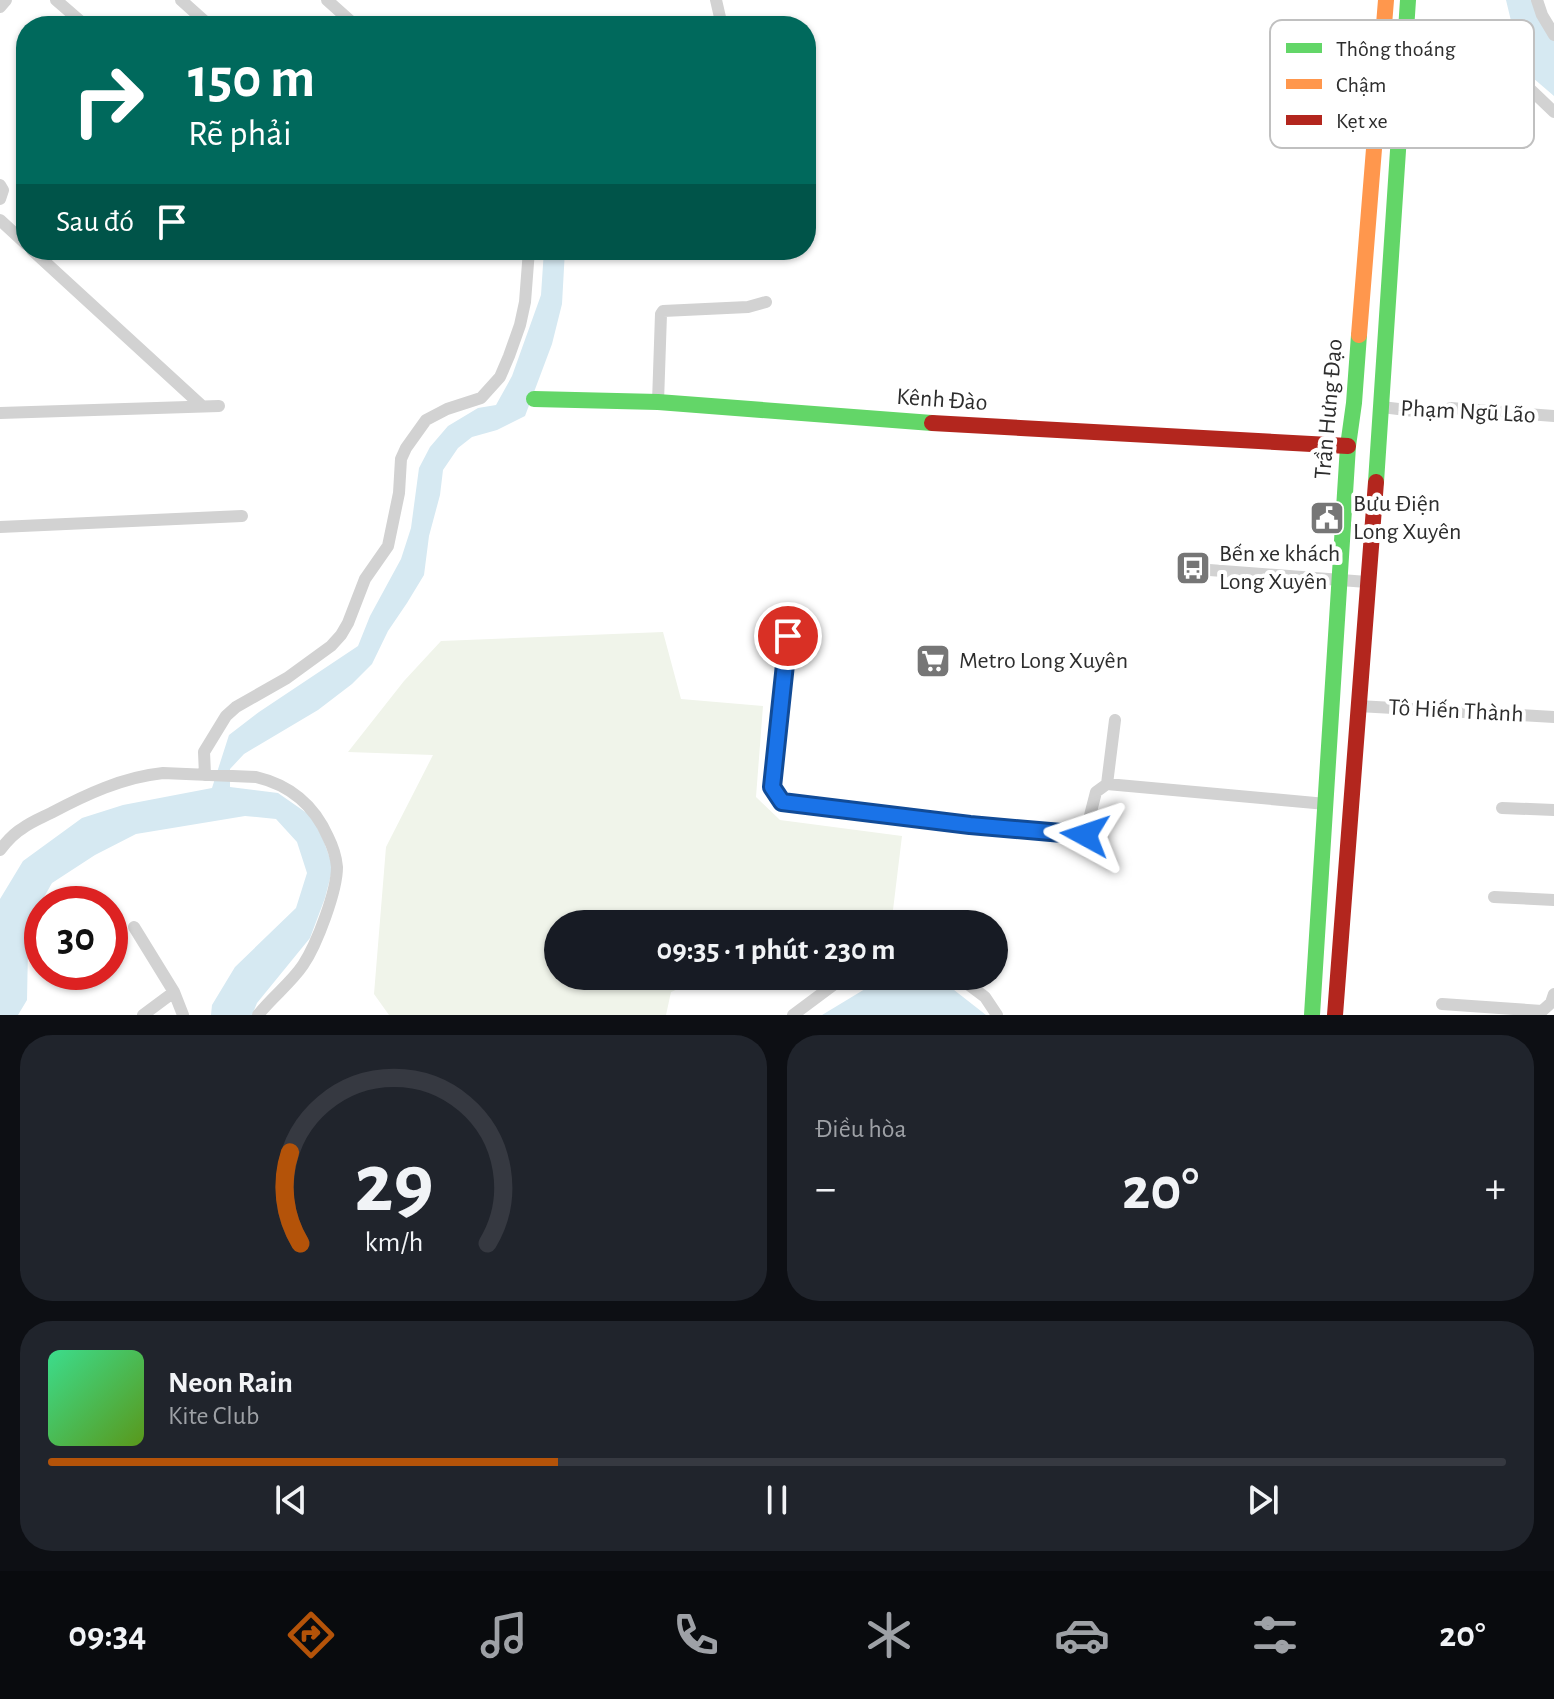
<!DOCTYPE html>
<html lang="vi">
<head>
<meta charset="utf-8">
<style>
  body { margin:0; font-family:"Alegreya Sans",sans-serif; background:#20242c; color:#f1f3f6; height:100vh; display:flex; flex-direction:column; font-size:30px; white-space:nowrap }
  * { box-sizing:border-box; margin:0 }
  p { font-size:26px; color:#9ea1a6 }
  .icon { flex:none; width:44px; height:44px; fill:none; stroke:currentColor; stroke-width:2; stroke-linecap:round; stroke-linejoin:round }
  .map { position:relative; height:1015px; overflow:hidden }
  .details { display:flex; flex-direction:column; gap:20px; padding:20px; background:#0d0f14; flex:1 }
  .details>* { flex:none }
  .banner { position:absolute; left:16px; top:16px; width:800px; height:244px; border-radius:32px; box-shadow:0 2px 6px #0004; background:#00695c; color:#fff; overflow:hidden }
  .speed { position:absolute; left:24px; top:886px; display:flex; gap:16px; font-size:40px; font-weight:700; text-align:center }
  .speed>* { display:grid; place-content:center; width:104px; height:104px; border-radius:50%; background:#171b24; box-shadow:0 2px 6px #0004; line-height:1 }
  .speed .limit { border:12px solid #d22; background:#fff; color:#111 }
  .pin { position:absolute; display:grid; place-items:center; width:68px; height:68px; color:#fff; margin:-34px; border:4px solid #fff; border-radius:50%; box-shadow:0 2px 8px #0007 }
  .me { position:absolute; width:88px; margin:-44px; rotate:275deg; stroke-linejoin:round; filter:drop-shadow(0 0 6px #0008) }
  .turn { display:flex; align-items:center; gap:28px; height:168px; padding:0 40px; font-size:36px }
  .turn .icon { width:104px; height:104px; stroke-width:2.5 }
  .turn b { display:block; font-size:56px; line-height:68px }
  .then { display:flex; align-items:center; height:76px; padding:0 40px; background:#0003; gap:16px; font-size:30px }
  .big { font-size:60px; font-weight:700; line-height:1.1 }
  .details .card { flex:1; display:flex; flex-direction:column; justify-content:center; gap:12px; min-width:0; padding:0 28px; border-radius:32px; background:#20242c }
  .details .dial { align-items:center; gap:0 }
  .dial svg { height:208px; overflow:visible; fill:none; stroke:#363941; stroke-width:7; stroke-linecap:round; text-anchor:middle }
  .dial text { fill:#f1f3f6; stroke:none }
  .song { display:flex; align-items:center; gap:24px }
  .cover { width:96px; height:96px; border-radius:12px; background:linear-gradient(135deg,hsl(150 70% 55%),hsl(90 70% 35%)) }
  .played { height:8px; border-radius:4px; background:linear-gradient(90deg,#b45309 35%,#363941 35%) }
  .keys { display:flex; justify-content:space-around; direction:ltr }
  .heat { display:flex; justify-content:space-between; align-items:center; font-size:44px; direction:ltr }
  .details .tiles { flex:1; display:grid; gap:20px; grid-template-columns:1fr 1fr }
  .card:last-child { grid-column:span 2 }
  .trip { position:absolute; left:544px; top:910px; width:464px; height:80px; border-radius:40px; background:#171b24; box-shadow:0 2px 6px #0004; font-weight:700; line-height:80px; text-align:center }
  .tab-bar { display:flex; height:128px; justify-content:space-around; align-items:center; background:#090b0e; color:#9ea1a6 }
  .tab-bar .icon { width:56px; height:56px }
  .tab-bar .on { color:#b45309 }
  .tab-bar b { font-size:36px; color:#f1f3f6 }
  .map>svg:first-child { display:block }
</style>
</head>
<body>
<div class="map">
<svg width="1554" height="1015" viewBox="0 0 1554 1015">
  <rect width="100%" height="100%" fill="#fff"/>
  <path fill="#f0f4ea" d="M663,632l18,67 82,7 -7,91 24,23 122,16 -9,74 -37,14h-298v52h149l-36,16 -5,23h-277l-15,-21 12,-147 47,-92 -85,-3 56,-71 37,-40z"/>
  <path fill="#d6e9f2" d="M1506,0h27l21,40v56l-21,-18 -15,-28z
    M544,250h21l-3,54 -10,40 -27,72 -28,14 -25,7 -14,11 -15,22 -3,25 -11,41 -5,39 -17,28 -19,28 -16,33 -20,20 -34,26 -74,44 -14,15v18l48,6 33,23 12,23 10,28 -8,31 -15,40 -53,65 -5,12h-41l1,-10 23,-38 61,-59 11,-35 -10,-31 -21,-23 -31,-3 -109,18 -41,21 -43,28 -17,30 -7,35 -1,52 -9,15h-18v-116l23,-38 59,-43 41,-13 89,-17 17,-53 30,-23 99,-66 12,-30 31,-57 10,-31 8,-60 11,-21 18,-21 30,-18 18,-3 16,-29 29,-81z
    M900,977l49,9 37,29h-164l43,-26z"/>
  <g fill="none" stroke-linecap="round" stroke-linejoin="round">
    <path stroke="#d2d2d2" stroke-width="12" d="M56,0l30,26
      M181,0l29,26
      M327,0l29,26
      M716,0l6,26
      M1537,0l5,15 12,20
      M0,7l6,-7
      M1531,90l23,22
      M0,185l3,5 -3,9
      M0,220l26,24
      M32,250l170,156
      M658,402l3,-88 2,-3 85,-4 18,-5
      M1382,407l49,6 20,-5 103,8
      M0,413l219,-7
      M0,527l242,-11
      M1183,568l184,14
      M788,636l-16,151 10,15 188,23 115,10 11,-43 11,-8 219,20
      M1358,706l196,11
      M205,775l-1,-23 22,-36 10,-9 51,-29 44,-32 10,-11 7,-12 17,-44 23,-33 11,-53 2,-34 5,-11 20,-28 21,-11 34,-11 19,-21 9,-21 11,-31 5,-23 4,-52
      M1107,784l8,-64
      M1502,808l52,2
      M0,850c7,-9 14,-17 23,-22 8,-6 18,-10 28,-15 34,-18 72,-36 112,-40l93,4c34,8 58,28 72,60 5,10 8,19 9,30 0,24 -20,77 -34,98 -12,18 -31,32 -45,50
      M1494,897l60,3
      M134,927l40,65
      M957,976l28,21 12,18
      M1442,1004l100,7 9,-8 3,-9
      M143,1015l31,-23 9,23
      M793,1015l43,-32 13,-7"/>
    <path stroke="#63d668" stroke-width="16" d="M534,399l124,3 274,21
      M1376,482l32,-482
      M1312,1015l36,-569 6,-43 5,-68"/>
    <path stroke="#ff974d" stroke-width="16" d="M1359,335l27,-335"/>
    <path stroke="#b3261e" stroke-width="16" d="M932,423l416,23
      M1335,1015l41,-533"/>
  </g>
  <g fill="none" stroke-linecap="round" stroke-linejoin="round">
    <g stroke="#114b97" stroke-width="20">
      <path id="route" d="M788,636l-16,151 10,15 188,23 115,10"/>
    </g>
    <use href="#route" stroke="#1a73e8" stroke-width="14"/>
  </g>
  <defs>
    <g id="civic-square" transform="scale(1.8)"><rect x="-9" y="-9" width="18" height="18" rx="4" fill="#767676" stroke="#fff"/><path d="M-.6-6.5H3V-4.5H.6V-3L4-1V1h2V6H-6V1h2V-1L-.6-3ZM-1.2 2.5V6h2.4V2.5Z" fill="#fff"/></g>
    <g id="bus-square" transform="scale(1.8)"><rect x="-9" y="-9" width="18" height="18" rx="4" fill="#767676" stroke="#fff"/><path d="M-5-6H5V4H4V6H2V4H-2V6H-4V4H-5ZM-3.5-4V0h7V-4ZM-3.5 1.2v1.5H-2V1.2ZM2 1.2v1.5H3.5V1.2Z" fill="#fff"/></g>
    <g id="supermarket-square" transform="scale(1.8)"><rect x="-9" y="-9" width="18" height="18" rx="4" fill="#767676" stroke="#fff"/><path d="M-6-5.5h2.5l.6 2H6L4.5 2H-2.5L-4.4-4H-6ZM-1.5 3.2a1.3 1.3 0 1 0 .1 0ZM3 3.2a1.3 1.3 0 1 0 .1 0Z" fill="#fff"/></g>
  </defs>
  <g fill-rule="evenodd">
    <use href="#civic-square" x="1327" y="518"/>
    <use href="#bus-square" x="1193" y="568"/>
    <use href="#supermarket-square" x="933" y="661"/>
  </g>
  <g text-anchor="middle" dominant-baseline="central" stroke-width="8" stroke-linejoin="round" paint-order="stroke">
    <g font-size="24" fill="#2d2d2d" stroke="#fff">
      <text transform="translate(942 400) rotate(4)">Kênh Đào</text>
      <text transform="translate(1329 409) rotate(-85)">Trần Hưng Đạo</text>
      <text transform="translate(1468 412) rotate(3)">Phạm Ngũ Lão</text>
      <text transform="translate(1456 711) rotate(3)">Tô Hiến Thành</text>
    </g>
    <g font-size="24" fill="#2d2d2d" stroke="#fff" text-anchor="start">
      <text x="1353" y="504">Bưu Điện<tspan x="1353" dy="28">Long Xuyên</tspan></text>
      <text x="1219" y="554">Bến xe khách<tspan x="1219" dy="28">Long Xuyên</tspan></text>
      <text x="959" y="661">Metro Long Xuyên</text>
    </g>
  </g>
  <rect x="1270" y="20" width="264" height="128" rx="12" fill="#fff" stroke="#c0c0c0" stroke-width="2"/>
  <rect x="1286" y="43" width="36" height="10" fill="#63d668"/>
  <rect x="1286" y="79" width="36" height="10" fill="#ff974d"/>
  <rect x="1286" y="115" width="36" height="10" fill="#b3261e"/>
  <g font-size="22" fill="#2d2d2d">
    <text x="1336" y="56">Thông thoáng</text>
    <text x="1336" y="92">Chậm</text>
    <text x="1336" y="128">Kẹt xe</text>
  </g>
</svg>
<div class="speed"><div class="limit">30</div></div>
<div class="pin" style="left:788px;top:636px;background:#d93025"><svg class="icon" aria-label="arrive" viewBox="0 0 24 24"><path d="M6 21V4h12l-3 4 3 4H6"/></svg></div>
<svg class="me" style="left:1085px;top:835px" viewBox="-20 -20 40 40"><path d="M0-17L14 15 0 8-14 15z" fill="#1a73e8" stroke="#fff" stroke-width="4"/></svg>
<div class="trip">09:35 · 1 phút · 230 m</div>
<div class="banner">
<div class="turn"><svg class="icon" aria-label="right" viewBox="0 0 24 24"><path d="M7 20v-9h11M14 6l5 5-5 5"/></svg><div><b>150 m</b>Rẽ phải</div></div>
<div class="then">Sau đó<svg class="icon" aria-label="arrive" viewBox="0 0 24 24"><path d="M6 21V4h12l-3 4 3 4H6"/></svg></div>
</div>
</div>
<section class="details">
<div class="tiles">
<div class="card dial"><svg viewBox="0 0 100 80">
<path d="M14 69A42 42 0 1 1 86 69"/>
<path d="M14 69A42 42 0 0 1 10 34" stroke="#b45309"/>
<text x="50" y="56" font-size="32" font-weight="700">29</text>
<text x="50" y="72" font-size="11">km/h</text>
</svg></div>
<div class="card"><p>Điều hòa</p>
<div class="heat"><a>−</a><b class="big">20°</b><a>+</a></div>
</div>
<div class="card">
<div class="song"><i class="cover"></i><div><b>Neon Rain</b><p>Kite Club</p></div></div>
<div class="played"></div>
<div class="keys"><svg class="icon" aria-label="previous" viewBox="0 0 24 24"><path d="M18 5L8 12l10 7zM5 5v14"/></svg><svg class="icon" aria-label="pause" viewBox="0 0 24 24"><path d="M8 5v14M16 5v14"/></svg><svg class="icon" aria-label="next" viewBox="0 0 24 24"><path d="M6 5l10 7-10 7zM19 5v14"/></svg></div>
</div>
</div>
</section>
<nav class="tab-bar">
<b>09:34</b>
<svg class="icon on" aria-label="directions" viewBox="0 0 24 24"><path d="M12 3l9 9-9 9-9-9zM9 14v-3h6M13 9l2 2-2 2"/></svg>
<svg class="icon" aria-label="music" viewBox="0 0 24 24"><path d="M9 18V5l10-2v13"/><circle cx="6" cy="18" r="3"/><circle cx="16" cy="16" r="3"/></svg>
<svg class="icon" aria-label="phone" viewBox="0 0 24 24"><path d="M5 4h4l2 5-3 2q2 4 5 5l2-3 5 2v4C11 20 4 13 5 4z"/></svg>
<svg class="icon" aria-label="climate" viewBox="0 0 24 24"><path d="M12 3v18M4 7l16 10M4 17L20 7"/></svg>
<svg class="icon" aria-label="car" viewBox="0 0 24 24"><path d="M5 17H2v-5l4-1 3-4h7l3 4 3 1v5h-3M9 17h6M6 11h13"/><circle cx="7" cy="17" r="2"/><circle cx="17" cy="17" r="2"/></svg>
<svg class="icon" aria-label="filters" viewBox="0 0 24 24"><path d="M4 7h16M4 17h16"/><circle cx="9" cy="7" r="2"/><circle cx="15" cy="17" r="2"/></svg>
<b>20°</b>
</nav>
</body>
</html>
